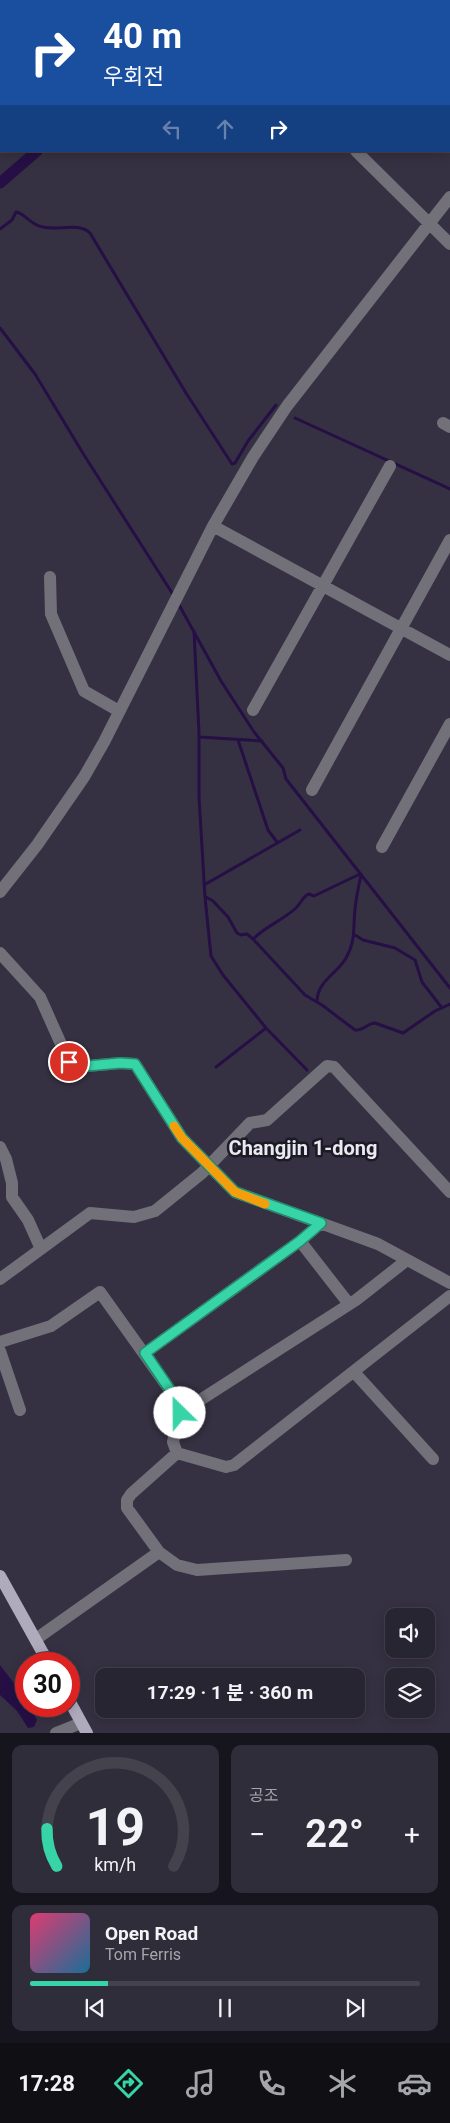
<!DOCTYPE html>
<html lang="ko">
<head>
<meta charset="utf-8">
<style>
  body { margin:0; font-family:Roboto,"Noto Sans KR",sans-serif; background:#302d3a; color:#f1f3f6; height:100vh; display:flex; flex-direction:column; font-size:19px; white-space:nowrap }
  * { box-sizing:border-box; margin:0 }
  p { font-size:16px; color:#a5a5ac }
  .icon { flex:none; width:28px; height:28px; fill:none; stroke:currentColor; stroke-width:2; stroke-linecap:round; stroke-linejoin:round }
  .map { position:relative; height:1733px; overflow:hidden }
  .details { display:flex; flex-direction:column; gap:12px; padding:12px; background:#16141c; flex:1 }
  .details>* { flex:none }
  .banner { position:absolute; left:0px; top:0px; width:450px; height:152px; box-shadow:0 2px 12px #0003,0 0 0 1px #44424d; background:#1a4fa0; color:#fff; overflow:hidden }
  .tools { position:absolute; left:385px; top:1608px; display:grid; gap:10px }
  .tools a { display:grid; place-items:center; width:50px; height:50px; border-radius:10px; background:#282532; box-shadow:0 2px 12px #0003,0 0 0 1px #44424d; font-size:25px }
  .speed { position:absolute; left:15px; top:1652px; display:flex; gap:10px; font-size:25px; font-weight:700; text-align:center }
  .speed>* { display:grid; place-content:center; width:65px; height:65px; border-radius:50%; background:#282532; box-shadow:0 2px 12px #0003,0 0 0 1px #44424d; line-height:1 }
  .speed .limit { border:8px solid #d22; background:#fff; color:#111 }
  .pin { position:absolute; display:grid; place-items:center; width:42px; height:42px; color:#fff; margin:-21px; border:2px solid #fff; border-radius:50%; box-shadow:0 1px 5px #0007 }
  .me { position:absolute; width:55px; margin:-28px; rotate:337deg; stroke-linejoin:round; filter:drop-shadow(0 0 4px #0008) }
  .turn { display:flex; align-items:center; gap:18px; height:105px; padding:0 20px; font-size:22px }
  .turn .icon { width:65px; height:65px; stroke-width:2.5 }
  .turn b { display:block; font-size:35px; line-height:42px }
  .lanes { display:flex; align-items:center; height:48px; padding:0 20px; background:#0003; justify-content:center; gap:25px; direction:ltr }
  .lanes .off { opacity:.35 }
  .big { font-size:38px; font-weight:700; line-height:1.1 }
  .details .widget { flex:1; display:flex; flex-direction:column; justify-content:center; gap:8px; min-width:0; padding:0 18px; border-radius:10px; background:#302d3a }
  .details .dial { align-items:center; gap:0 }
  .dial svg { height:130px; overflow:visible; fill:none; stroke:#44424d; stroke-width:7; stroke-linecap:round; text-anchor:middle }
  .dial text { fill:#f1f3f6; stroke:none }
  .song { display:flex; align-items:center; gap:15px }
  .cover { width:60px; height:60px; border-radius:8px; background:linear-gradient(135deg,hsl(340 70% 55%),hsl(200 70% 35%)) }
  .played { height:5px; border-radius:2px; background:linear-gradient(90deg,#36d4a7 20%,#44424d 20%) }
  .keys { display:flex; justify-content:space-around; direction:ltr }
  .heat { display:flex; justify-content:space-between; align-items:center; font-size:28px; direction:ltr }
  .details .tiles { flex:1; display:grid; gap:12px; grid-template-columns:1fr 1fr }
  .widget:last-child { grid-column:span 2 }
  .trip { position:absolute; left:95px; top:1668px; width:270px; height:50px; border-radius:10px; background:#282532; box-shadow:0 2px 12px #0003,0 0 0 1px #44424d; font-weight:700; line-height:50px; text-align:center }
  .menu { display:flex; height:80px; justify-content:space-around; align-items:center; background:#100f14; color:#a5a5ac }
  .menu .icon { width:35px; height:35px }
  .menu .on { color:#36d4a7 }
  .menu b { font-size:22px; color:#f1f3f6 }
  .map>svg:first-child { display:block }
</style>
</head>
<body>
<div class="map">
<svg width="450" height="1733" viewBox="0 0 450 1733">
  <rect width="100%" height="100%" fill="#363142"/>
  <path fill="#250f45" d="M0,1665l26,34v7h4l7,14 -3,7 -6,1 -11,-17 -17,-16z"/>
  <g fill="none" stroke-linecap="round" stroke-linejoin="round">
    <path stroke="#250f45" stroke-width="3" d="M0,229l12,-9 4,-8c9,1 14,13 27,15 14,4 36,-5 47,6l96,160 46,71 3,-1 13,-22 28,-36
      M0,328l35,46 49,81 90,141
      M295,418l155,71
      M178,603l43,78 33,51 29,36 3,11 164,209
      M194,631l5,102v64l6,100 6,59 12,19 43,53 41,42
      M199,737l63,4
      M238,740l30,90 9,12
      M204,885l96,-55
      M206,897l7,4 15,16 9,16 4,2 6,-1 6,5 52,56 17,10 33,25c8,1 13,-7 20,-7l28,10 32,-22 15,-7
      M355,935l8,5 32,8 20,12 7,22 20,26
      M253,939c13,-13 30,-19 43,-31 5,-5 7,-12 13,-14l5,2 46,-22
      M317,1002c0,-21 20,-28 29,-44 10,-17 7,-31 9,-49 1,-12 4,-23 6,-35
      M216,1067l50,-39"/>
    <path stroke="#250f45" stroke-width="11" d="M206,1l1,-1
      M0,183l37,-32"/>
    <path stroke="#727079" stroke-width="12" d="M97,1l2,-1
      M0,25l1,-1
      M449,141l1,1
      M356,151l94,93
      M443,423l7,4
      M213,526l237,129
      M50,577l1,37 33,77 35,20
      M253,710l137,-244
      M312,790l138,-250
      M382,847l68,-123
      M0,892l37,-47 47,-68 20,-35 109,-216 40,-69 34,-51 163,-209
      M0,953l40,44 29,65 7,5 45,-4 14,1 47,74 53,54 143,52 72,39
      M0,1147l6,12 6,24v14l16,23 13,29
      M300,1241l49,63
      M0,1279l90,-66 44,4 21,-6 47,-38 48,-50 17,-3 60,-54 7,1 116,125
      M0,1342l51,-16 49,-34 77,108 3,13 -7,29 4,11
      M0,1351l20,59
      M145,1353l155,-112 21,-18
      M354,1372l79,87
      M180,1413l176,-113 51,-40
      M346,1560l-149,10 -20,-5 -18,-13 -32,-44v-8l4,-6 46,-41 49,14 8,-2 216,-169
      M36,1639l123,-87
      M56,1733l25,-10"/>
    <path stroke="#afabbd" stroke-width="12" d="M0,1576l49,88
      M69,1700l18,33"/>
  </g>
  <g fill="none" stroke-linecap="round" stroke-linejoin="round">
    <g stroke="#238a6d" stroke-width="12">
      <path id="route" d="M69,1062l7,5 44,-4 15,1 47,74 53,54 86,31 -21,18 -155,112 32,47 3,13"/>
    </g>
    <use href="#route" stroke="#36d4a7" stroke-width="9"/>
    <path stroke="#f59e0b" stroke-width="9" d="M174,1126l8,12 53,54 30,12"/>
  </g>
  <g text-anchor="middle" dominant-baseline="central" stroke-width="5" stroke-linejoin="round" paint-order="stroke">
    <g font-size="20" font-weight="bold" fill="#eae8f3" stroke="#1c1a22">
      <text x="303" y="1148">Changjin 1-dong</text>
    </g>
  </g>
</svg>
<div class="tools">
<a><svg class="icon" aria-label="sound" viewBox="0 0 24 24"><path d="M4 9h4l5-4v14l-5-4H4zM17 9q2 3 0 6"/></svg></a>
<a><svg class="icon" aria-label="layers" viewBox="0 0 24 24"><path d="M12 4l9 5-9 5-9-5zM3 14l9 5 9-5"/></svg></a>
</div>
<div class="speed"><div class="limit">30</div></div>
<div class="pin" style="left:69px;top:1062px;background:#d93025"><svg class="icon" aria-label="arrive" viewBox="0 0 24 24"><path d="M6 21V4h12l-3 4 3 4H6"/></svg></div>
<svg class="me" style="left:180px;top:1413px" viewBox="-20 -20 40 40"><circle r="19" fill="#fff"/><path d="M0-13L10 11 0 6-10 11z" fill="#36d4a7"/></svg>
<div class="trip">17:29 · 1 분 · 360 m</div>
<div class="banner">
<div class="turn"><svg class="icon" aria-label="right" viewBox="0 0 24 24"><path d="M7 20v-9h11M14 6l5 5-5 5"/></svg><div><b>40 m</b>우회전</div></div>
<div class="lanes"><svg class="icon off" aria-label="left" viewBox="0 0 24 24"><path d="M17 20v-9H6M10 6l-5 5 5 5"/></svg><svg class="icon off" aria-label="ahead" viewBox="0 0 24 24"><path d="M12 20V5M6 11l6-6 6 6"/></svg><svg class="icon" aria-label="right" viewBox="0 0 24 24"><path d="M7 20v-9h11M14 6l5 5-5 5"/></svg></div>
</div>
</div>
<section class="details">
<div class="tiles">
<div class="widget dial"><svg viewBox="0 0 100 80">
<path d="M14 69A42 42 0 1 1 86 69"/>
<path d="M14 69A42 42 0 0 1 8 46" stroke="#36d4a7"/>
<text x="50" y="56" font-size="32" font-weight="700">19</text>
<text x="50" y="72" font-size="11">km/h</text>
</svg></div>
<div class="widget"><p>공조</p>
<div class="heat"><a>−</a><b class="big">22°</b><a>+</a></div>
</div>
<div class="widget">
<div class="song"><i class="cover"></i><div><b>Open Road</b><p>Tom Ferris</p></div></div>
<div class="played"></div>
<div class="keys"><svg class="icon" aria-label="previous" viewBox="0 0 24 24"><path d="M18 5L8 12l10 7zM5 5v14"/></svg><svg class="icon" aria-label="pause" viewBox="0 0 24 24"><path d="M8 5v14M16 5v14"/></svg><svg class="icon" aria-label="next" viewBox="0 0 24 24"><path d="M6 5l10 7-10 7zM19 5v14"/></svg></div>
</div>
</div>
</section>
<nav class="menu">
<b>17:28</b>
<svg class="icon on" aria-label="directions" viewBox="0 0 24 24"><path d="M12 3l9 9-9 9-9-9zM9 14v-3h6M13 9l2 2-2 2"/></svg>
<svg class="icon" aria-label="music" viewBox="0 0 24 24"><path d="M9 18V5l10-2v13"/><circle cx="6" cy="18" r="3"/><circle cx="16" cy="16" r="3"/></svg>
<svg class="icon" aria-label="phone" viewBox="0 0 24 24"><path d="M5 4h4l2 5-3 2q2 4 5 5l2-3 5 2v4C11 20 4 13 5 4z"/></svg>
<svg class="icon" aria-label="climate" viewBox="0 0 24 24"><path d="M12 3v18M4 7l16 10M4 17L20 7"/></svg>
<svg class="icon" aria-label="car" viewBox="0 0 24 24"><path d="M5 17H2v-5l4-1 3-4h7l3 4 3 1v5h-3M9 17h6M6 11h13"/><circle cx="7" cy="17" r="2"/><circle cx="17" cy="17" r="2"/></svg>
</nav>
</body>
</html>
